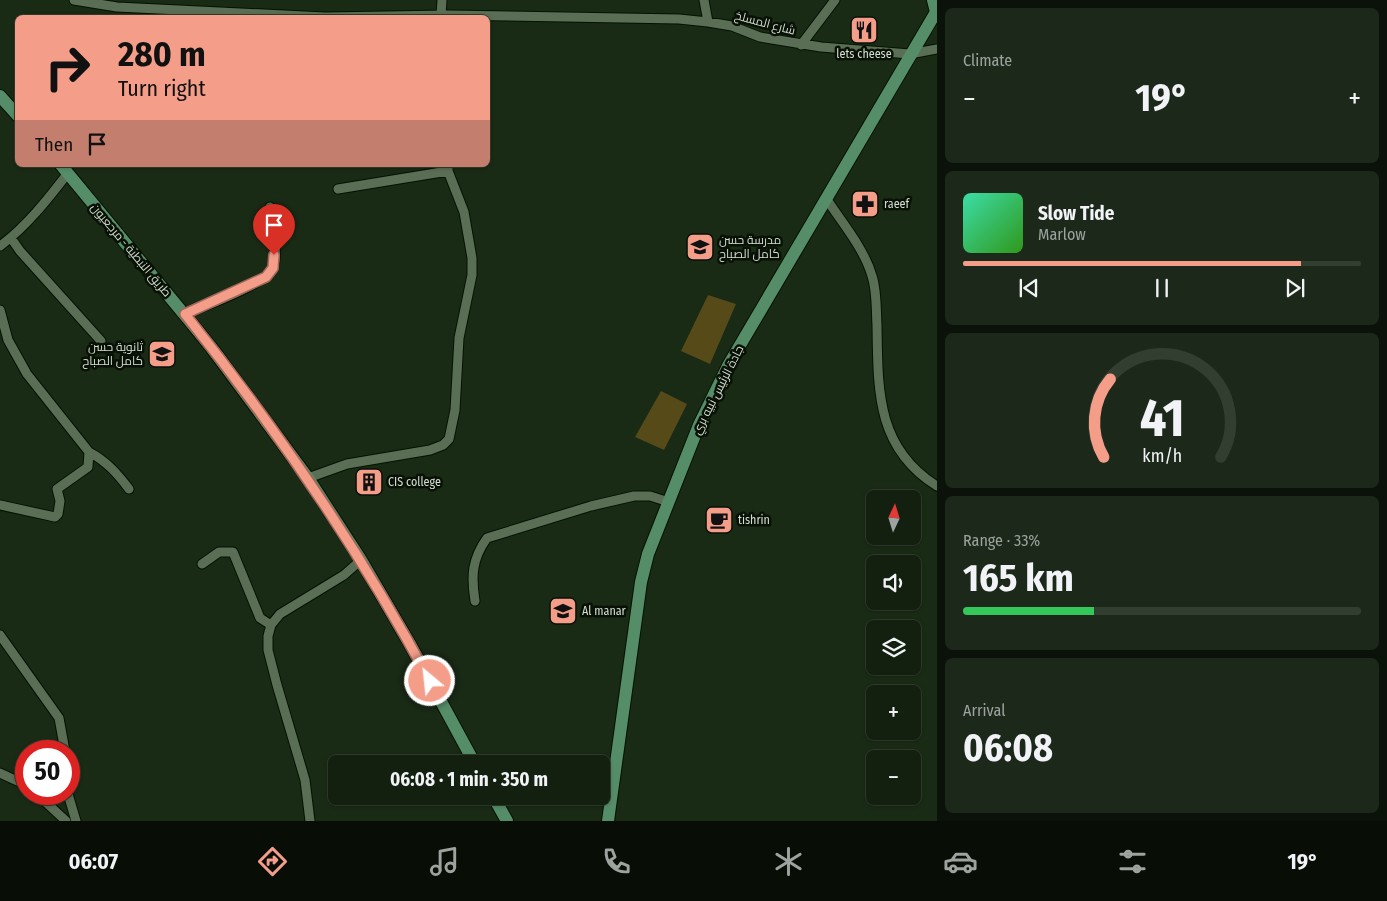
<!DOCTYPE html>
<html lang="en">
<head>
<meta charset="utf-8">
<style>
  body { margin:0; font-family:"Fira Sans Condensed",Cairo,sans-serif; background:#1c2819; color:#f1f3f6; height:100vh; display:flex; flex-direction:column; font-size:19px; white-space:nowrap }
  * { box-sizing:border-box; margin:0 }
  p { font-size:16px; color:#9da39f }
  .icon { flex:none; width:28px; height:28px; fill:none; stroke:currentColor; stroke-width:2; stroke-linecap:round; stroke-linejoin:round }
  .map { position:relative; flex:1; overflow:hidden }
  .details { display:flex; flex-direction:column; gap:8px; padding:8px; background:#0a1209; width:450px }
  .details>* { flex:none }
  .banner { position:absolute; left:15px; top:15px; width:475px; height:152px; border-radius:8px; box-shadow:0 1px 4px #0004,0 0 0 1px #323e30; background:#f49e8a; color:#111; overflow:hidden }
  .needle { width:32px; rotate:4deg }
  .tools { position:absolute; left:866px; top:490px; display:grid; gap:10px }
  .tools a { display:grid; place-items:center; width:55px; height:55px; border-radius:8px; background:#132010; box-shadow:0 1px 4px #0004,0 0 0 1px #323e30; font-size:25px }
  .speed { position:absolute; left:15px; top:740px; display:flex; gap:10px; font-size:25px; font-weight:700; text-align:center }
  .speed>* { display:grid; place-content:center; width:65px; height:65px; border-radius:50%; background:#132010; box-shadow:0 1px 4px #0004,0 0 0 1px #323e30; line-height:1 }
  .speed .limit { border:8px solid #d22; background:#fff; color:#111 }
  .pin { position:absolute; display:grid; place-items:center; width:42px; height:42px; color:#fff; margin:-51px -21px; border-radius:50% 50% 50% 0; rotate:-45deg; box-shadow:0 0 5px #0007 }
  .pin .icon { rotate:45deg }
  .me { position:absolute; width:55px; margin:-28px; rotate:332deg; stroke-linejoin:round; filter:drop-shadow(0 0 4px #0008) }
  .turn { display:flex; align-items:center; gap:18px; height:105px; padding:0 20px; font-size:22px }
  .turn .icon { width:65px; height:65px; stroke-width:2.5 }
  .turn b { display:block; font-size:35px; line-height:42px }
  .then { display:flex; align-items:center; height:48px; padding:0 20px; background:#0003; gap:10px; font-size:19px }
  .big { font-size:38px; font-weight:700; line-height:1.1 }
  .details .widget { flex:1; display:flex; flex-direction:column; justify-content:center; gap:8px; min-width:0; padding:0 18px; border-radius:8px; background:#1c2819 }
  .details .dial { align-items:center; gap:0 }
  .dial svg { height:130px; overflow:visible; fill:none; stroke:#323e30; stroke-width:7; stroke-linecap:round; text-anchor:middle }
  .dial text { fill:#f1f3f6; stroke:none }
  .song { display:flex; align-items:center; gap:15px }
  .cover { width:60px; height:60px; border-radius:8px; background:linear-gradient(135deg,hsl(160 70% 55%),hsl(110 70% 35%)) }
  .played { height:5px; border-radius:2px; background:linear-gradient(90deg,#f49e8a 85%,#323e30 85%) }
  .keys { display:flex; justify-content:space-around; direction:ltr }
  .heat { display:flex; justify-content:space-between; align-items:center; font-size:28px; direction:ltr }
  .charge { height:8px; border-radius:4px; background:linear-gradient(90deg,#34c759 33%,#323e30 0) }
  .trip { position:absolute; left:328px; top:755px; width:282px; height:50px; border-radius:8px; background:#132010; box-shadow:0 1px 4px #0004,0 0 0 1px #323e30; font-weight:700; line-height:50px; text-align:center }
  .dock { display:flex; height:80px; justify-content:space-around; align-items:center; background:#080d06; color:#9da39f }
  .dock .icon { width:35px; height:35px }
  .dock .on { color:#f49e8a }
  .dock b { font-size:22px; color:#f1f3f6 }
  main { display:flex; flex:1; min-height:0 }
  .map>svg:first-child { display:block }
</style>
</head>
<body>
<main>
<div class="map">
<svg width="937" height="821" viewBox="0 0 937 821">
  <rect width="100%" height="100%" fill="#192a15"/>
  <path fill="#554a18" d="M708,295l28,9 -26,60 -29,-13z
    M661,391l26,13 -23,46 -29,-13z"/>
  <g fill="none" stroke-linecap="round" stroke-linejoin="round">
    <g stroke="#041302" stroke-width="11">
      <path id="minor" d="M74,0l43,7 208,10 123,-2 231,4 29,3 24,4 28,11 61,10 89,7 27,-5
        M704,0l4,22
        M441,15l1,-15
        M801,45l34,-45
        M338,189l110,-18v-6
        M826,198c16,25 38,50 46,78 5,15 4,34 5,49 1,65 -1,123 60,161
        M11,238l9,13 81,90
        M0,246c26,-19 48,-47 68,-73
        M0,310l8,30 19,34 62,78 -1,15 -31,22 3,12 -2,13 -3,3 -55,-12
        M185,314c17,-7 81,-30 88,-46 6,-12 -1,-46 -3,-61
        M89,452c17,9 28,21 40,37
        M308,478l39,-14 83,-14 13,-5 6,-6 6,-29 4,-72 13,-63v-17l-8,-46 -16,-41
        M202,564l17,-12h14l27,66 11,7
        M475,601c-4,-25 -3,-42 12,-63l104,-32 43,-10h16l19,6
        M0,635l59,83 6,33
        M0,773l26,12
        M37,794l29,27
        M68,794l8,27
        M310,821l-5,-41 -28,-95 -9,-35v-14l3,-11 9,-11 64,-39 17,-15"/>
    </g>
    <g stroke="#041302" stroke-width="14">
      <path id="secondary" d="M0,96l18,20
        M61,165l150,182 97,131 53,82 50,86 64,118
        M493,796l14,25
        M608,821l33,-239 7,-28 51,-129 30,-61 207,-352 -3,-12"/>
    </g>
    <use href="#minor" stroke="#5a6e55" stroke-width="9"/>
    <use href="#secondary" stroke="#568d69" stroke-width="12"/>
  </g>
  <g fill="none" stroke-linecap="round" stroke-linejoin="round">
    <g stroke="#9f675a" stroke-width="12">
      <path id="route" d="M274,255l-1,13 -7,9 -81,37c92,115 175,237 245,367"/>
    </g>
    <use href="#route" stroke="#f49e8a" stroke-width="9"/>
  </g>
  <defs>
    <g id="restaurant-square" transform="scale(1.4375)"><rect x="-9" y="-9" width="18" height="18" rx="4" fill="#f49e8a" stroke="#091107"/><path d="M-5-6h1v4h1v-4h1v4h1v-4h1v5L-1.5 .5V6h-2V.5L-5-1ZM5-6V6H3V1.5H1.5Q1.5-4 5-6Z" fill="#111"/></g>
    <g id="pharmacy-square" transform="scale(1.4375)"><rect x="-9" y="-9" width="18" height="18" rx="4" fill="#f49e8a" stroke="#091107"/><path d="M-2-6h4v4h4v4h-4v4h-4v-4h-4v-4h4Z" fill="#111"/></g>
    <g id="school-square" transform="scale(1.4375)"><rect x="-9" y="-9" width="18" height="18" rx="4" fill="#f49e8a" stroke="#091107"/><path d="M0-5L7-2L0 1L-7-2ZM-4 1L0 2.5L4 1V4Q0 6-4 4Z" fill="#111"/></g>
    <g id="building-square" transform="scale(1.4375)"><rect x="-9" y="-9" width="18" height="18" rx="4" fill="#f49e8a" stroke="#091107"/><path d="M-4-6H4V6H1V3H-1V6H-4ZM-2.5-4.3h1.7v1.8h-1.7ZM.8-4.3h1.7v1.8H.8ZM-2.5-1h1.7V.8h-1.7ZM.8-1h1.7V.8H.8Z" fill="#111"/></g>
    <g id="cafe-square" transform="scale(1.4375)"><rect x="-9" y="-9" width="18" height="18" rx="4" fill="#f49e8a" stroke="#091107"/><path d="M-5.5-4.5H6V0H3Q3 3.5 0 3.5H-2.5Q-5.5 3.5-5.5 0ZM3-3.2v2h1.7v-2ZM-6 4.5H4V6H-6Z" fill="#111"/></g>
    <g id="university-square" transform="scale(1.4375)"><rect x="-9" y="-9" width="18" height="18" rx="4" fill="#f49e8a" stroke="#091107"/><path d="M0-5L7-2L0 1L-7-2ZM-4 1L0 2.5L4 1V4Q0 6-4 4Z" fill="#111"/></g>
  </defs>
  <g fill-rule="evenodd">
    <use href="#restaurant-square" x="864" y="30"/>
    <use href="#pharmacy-square" x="865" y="204"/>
    <use href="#school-square" x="700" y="247"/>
    <use href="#school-square" x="162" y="354"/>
    <use href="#building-square" x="369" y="482"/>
    <use href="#cafe-square" x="719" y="520"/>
    <use href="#university-square" x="563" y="611"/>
  </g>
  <g text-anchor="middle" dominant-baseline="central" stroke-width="5" stroke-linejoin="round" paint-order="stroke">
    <g font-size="12" fill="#d3ded0" stroke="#091107">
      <text transform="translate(765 23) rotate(15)">شارع المسلخ</text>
      <text transform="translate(131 250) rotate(50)">طريق النبطية - مرجعيون</text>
      <text transform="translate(718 390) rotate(-63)">جادة الرئيس نبيه بري</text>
    </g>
    <g font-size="12" fill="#d3ded0" stroke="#091107" text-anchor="start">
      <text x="864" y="54" text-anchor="middle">lets cheese</text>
      <text x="884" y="204">raeef</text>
      <text x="719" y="240">مدرسة حسن<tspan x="719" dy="14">كامل الصباح</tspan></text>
      <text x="143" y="347" text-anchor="end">ثانوية حسن<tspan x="143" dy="14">كامل الصباح</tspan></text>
      <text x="388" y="482">CIS college</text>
      <text x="738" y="520">tishrin</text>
      <text x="582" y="611">Al manar</text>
    </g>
  </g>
</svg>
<div class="tools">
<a><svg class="needle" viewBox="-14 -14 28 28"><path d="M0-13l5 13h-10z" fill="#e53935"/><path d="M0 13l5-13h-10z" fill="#9da39f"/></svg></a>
<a><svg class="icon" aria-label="sound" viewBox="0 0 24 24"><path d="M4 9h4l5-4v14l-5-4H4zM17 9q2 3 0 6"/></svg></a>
<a><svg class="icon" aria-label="layers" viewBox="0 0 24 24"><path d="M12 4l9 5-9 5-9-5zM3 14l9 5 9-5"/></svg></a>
<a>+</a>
<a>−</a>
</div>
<div class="speed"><div class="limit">50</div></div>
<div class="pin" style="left:274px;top:255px;background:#d93025"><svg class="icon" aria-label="arrive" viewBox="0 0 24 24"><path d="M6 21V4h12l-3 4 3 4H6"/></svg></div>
<svg class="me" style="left:430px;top:681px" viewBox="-20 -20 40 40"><circle r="17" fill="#f49e8a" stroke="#fff" stroke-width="3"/><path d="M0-11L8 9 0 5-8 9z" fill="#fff"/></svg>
<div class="trip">06:08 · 1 min · 350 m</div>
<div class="banner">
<div class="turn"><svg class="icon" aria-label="right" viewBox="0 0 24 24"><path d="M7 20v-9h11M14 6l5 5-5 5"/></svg><div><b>280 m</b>Turn right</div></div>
<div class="then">Then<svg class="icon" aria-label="arrive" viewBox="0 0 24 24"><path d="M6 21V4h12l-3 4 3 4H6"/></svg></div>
</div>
</div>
<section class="details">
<div class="widget"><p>Climate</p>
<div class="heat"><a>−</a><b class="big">19°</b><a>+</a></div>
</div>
<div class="widget">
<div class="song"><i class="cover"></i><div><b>Slow Tide</b><p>Marlow</p></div></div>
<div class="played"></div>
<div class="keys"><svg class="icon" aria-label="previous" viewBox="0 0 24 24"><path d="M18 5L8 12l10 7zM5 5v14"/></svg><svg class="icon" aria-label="pause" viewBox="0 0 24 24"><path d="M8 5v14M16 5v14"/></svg><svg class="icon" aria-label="next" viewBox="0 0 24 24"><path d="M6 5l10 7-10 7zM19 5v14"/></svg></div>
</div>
<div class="widget dial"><svg viewBox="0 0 100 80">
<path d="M14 69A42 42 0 1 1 86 69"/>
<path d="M14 69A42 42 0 0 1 18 21" stroke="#f49e8a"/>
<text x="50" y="56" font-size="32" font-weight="700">41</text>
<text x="50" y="72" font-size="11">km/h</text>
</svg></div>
<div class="widget"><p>Range · 33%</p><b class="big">165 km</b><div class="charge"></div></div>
<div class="widget"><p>Arrival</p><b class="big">06:08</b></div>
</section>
</main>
<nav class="dock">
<b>06:07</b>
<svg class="icon on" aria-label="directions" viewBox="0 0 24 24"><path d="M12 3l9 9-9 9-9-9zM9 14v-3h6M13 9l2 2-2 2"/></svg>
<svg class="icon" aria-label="music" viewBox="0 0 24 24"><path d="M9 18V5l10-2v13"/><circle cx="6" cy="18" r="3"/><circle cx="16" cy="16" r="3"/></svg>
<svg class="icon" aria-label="phone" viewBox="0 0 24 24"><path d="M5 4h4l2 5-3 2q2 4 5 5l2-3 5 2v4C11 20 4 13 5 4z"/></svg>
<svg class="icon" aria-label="climate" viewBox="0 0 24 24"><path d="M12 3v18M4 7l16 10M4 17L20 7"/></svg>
<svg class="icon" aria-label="car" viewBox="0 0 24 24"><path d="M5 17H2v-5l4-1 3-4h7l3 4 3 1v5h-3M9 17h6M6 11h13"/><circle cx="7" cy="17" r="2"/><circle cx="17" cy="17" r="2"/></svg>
<svg class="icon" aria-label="filters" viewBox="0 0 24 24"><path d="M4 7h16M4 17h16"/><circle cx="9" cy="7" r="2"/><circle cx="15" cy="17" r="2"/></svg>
<b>19°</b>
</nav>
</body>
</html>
